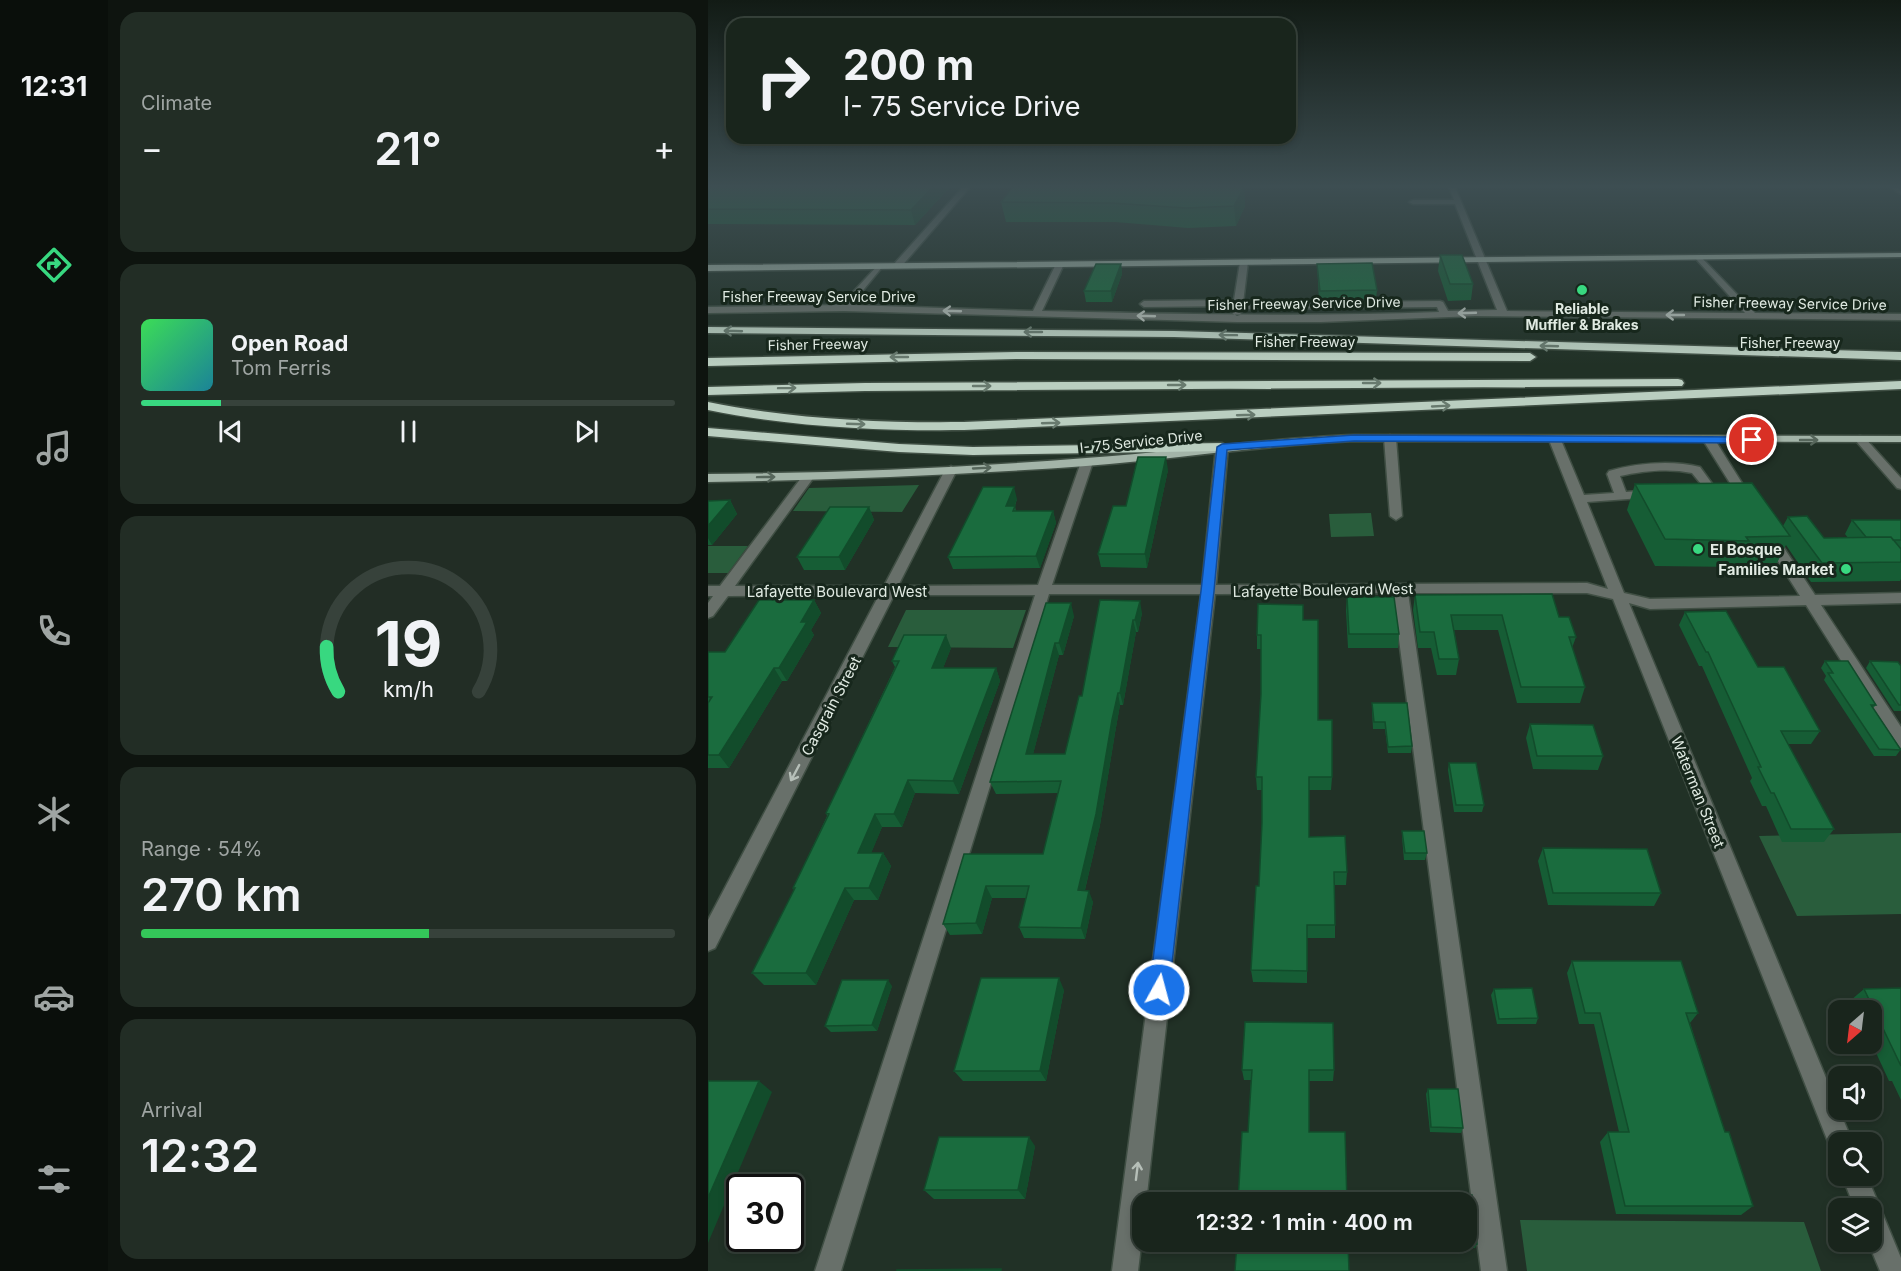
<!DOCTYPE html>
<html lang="en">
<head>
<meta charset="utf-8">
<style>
  body { margin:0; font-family:Inter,sans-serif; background:#222d25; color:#f1f3f6; height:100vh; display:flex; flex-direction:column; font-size:22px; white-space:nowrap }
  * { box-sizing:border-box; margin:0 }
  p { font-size:20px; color:#9fa5a3 }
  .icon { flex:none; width:33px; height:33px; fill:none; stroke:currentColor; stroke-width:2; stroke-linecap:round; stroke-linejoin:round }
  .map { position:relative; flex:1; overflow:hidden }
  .details { display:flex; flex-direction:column; gap:12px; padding:12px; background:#0e140f; width:600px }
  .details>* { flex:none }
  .guide { position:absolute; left:18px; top:18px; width:570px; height:126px; border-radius:18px; box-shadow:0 3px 9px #0003,0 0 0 2px #37423b; background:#19251c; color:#f1f3f6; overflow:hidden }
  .needle { width:39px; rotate:208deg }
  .fabs { position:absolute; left:1120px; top:1000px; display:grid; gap:12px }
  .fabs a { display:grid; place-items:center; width:54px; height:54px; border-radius:12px; background:#19251c; box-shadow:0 3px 9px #0003,0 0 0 2px #37423b; font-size:30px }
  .speed { position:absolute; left:18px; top:1174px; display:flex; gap:12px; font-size:30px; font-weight:700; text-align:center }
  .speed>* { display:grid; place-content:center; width:78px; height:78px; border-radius:50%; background:#19251c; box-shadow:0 3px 9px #0003,0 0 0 2px #37423b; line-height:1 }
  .speed .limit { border:3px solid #111; border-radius:9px; background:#fff; color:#111 }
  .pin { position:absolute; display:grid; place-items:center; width:51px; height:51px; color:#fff; margin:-26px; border:3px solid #fff; border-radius:50%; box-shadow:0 2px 6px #0007 }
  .me { position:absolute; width:66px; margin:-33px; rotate:7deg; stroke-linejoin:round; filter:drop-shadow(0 0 4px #0008) }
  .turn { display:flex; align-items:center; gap:21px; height:126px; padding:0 18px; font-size:27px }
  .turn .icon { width:78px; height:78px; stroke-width:2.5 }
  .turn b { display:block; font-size:42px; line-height:51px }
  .big { font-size:45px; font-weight:600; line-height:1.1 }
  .details .card { flex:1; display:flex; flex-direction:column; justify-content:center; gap:9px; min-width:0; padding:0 21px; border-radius:18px; background:#222d25 }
  .details .dial { align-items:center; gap:0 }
  .dial svg { height:156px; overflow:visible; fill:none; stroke:#37423b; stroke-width:7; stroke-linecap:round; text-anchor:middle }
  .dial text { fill:#f1f3f6; stroke:none }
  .song { display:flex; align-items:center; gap:18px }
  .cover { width:72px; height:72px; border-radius:9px; background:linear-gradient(135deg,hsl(130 70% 55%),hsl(190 70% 35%)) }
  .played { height:6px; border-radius:3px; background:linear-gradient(90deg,#38d880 15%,#37423b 15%) }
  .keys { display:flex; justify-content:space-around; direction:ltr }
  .heat { display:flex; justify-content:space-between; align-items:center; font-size:33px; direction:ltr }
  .charge { height:9px; border-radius:4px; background:linear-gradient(90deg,#34c759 54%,#37423b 0) }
  .trip { position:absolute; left:424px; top:1192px; width:345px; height:60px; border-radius:18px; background:#19251c; box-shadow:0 3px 9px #0003,0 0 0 2px #37423b; font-weight:600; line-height:60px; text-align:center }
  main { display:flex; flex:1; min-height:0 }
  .tab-bar { display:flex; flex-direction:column; width:108px; justify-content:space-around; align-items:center; background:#0a0f0b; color:#9fa5a3 }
  .tab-bar .icon { width:42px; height:42px }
  .tab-bar .selected { color:#38d880 }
  .tab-bar b { font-size:27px; color:#f1f3f6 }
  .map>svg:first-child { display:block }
</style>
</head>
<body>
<main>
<nav class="tab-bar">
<b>12:31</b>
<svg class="icon selected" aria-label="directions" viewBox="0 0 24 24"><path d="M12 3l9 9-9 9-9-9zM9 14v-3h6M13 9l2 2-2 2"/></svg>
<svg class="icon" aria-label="music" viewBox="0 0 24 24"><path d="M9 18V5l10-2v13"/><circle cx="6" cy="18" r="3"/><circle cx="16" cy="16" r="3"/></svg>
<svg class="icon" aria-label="phone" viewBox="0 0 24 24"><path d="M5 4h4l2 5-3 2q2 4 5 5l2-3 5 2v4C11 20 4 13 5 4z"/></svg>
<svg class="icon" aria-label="climate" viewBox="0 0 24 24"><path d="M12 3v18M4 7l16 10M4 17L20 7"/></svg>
<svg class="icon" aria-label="car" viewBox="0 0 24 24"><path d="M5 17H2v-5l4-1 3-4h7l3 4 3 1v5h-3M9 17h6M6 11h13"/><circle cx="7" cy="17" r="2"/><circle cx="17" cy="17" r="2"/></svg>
<svg class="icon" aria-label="filters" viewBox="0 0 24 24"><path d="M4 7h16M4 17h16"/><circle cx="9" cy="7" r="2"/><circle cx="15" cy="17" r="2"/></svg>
</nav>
<section class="details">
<div class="card"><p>Climate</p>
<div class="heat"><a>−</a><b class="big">21°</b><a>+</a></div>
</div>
<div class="card">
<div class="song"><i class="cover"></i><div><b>Open Road</b><p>Tom Ferris</p></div></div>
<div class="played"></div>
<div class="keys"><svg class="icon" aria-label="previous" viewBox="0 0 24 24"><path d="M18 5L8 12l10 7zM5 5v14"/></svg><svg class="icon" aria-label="pause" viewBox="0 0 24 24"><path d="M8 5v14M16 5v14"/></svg><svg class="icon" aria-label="next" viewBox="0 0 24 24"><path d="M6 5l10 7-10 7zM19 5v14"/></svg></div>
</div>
<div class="card dial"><svg viewBox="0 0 100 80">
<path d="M14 69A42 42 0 1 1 86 69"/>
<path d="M14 69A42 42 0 0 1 8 46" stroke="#38d880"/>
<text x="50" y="56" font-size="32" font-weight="700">19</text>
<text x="50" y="72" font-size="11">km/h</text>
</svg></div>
<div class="card"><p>Range · 54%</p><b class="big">270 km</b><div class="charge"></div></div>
<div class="card"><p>Arrival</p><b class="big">12:32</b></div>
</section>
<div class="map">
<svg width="1193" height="1271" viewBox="0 0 1193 1271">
  <rect width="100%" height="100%" fill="#213126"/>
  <path fill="#295d3c" d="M211,485l-17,27 -109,-1 16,-23z
    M663,513l3,23 -43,1 -2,-23z
    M0,546h40l-20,27h-20z
    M198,610h120l-13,38 -125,-1z
    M1193,833v81l-104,2 -38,-80z
    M812,1220l284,2 17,49h-294z"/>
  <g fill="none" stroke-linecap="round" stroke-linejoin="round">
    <g stroke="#404f44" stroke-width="3">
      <path id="minor" d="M255,187h7l-70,81h-6v-4z
        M741,187h6l52,124 238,2 -49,-54 -1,-2 4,-2 56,58 146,1v6l-426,-4 -154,6h-84l-393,-11 -136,2v-6l133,-2 38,-41 4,2 -32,39 182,6 23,-47 4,-2 4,2 -22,47c133,3 264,6 397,1l-2,-5 -195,2 -2,6 -3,1 -5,-3 1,-7 -89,1 -4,-3 4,-3 90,-1 6,-38 4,-2 4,2 -5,41 197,-2 3,1 5,9 49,-1 -42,-106h-42l-4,-2 4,-2h41z
        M1182,187l11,2v5l-10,-6z
        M682,435l6,3 6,78 -6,4 -6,-4 -6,-78z
        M1152,436l4,1 37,41v11l-4,-1 -41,-47v-4z
        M847,437l6,3 23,55 30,-2 -7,-19 2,-3c28,-8 63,-11 91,-4l13,18 -8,9 -12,2 -6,-4 14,-8 -9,-11c-23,-5 -50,-2 -72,3l6,16 25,-2 6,4 -2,3 -68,5 37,91 26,6 150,-3 -36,-57 7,-4 5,1 39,59 86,-2v10l-80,2 80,122v21l-6,-2 -89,-141 -156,4 -21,-6 224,540h-14v11l-7,-2 -219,-553 -26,-6h-179l99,678h-26l-88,-678 -178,1 -69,609h-3v26l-5,42h-26l89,-677h-152l-208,677h-26l220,-676h-141l-179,353 -7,3v-31l171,-325 -151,1 -15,20 -5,2v-15l5,-7h-5v-10h12l84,-112h8l2,3 -79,109h149l61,-116 6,-4 6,4 -59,116 140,-1 43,-123 6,-4 6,4 -41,123h150l14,-138 6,-3 6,3 -12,138 371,-2 21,6 -59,-149z
        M1001,437l6,3 37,59 -2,3h-8l-2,-3 -37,-59z
        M1134,1176h25l34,82v13h-21l-12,-29h4v-33h-17z"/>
    </g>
    <g stroke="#404f44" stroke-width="3">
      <path id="major" d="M1193,253v4l-1193,14v-6z
        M646,435l547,1v6l-547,-1c-90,4 -178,18 -268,25 -126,9 -252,14 -378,16v-8c126,-1 252,-6 378,-16 90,-6 178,-20 268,-23z"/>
    </g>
    <g stroke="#404f44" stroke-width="3">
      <path id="highway" d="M0,327l466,4 727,21v8l-727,-23 -466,-4z
        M308,352l514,1 6,4 -6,4 -514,-2 -308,7v-8z
        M970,379l4,1 2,3 -2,3 -817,5 -157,4v-8l157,-4z
        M1193,381v8l-937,41c-86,1 -171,-3 -256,-20v-8c85,17 170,21 256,20z
        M0,428l191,16 74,3 249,-4 7,4 -7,4 -249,4 -74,-3 -191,-16z"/>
    </g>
    <use href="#minor" fill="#68706a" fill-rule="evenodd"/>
    <use href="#major" fill="#a3b4a8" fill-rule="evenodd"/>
    <use href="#highway" fill="#bacec0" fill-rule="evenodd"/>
  </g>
  <path fill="#165d35" d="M0,187h242l-35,38 -207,-1z
    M536,187l1,19 -9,20 -48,2 -73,-6h-109l-5,-20z
    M732,255l33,29 -2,16 -23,1 -10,-30z
    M413,264l1,10 -10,28h-26l-2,-11z
    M609,264l60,26 -1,9 -57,1z
    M460,470l-21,98 -46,-1 -3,-13 28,-48z
    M927,484l148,42 5,-9 36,21h24l-3,-4 7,-14h49v59l-1,2 -89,1 -25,-37 -9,18h-39l-1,4 -82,-1 -28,-56z
    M309,499l-2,7 1,5h37l3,12 -16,45 -87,1 -5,-12z
    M22,500l7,14 -25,31h-4v-44z
    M161,507l5,13 -29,50h-41l-7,-13z
    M707,595l144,22 17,20 -4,11 13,39 -5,16h-63l-19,-73h-44l5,29 -3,16h-19l-6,-27h-13l-5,-38z
    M639,597l52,37 -1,14h-50l-2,-38z
    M106,600l7,13 -10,17 3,5 -27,46h-5l-53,87h-21v-116h17z
    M392,600l42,13 -4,19h-2l-13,73h-3l-5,28 -15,92 -15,65 8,12 -8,37 -61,-1 -5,-11 7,-29h-34l-10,36 -32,1 -7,-11 21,-70h79l15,-61 -62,1 -6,-12 56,-179 28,13 -11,39h-4l-26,99h32l17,-58z
    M977,612l73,55 62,64 -9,13h-23l46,85 -10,13h-42l-16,-36h-4l-12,-25 2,-3 -50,-112h-3l-20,-41z
    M595,620l15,100 14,57 -1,13h-22v47l38,35 -1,13h-12l1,40v13h-28v45l-54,-1 -2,-12 8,-84 3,-63v-33h-5l-1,-13 5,-83v-45h-4v-14z
    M243,648l-8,20h53l4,13 -41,113 -44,-1 -13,34h-20l-11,26h12l8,13 -13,34h-24l-38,85h-52l-12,-12 42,-83 -1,-2 34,-72 -1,-3 69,-146 -3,-6z
    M1117,661l51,44 -3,3 28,41 -5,7h-22l-50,-76 2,-4 -5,-8z
    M1162,661l31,5v45h-7l-28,-43z
    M664,703l40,43 -1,7h-23l-3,-24h-12l-1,-19z
    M822,724l73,32 -5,14 -65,-1 -7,-31z
    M741,763l35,42 -2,7h-28l-6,-42z
    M694,831l25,22 -2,7h-21l-2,-23z
    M835,848l118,45 -7,13 -106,-1 -10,-44z
    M864,961l126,52 -8,10 35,109 28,74 -12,9 -125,-1 -16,-72 8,-10h11l-25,-108h-15l-12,-51z
    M184,986l-15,45 -46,1 -6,-6z
    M1193,988v112l-9,-19h-3l-17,-37v-33h-16l-5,-11 13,-11z
    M786,989l44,29 -2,6h-39l-6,-29z
    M356,990l-18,91h-83l-9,-10z
    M534,1070h92l-1,11h-24v51h-61l3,-52h-7z
    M720,1089l35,39 -2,5 -31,-1 -4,-38z
    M327,1146l-10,53h-91l-10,-9z
    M734,1195h30l5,49 -2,4h-29l-1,-6h22v-39h-26l-1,-4z"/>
  <path fill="#124c2b" d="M225,187h17l-35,38 -4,-15z
    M536,187l1,19 -9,20 -2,-20z
    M413,264l1,10 -10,28 -1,-11z
    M458,457l2,13 -21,98 -2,-14z
    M306,487l3,12 -7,19 -4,-12z
    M22,500l7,14 -25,31 -4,-7v-12z
    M161,507l5,13 -29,50 -6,-13z
    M345,511l3,12 -16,45 -4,-12z
    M106,600l7,13 -10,17 3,5 -27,46 -8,-13 22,-46z
    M432,601l2,12 -4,19 -3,-12z
    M363,603l3,13 -11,39 -4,-12z
    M425,620l3,12 -13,73 -3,-12z
    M238,635l5,13 -13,33 -6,-13z
    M347,643l4,12 -29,111 -4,-12z
    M66,668l8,13 -53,87 -10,-13z
    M288,668l4,13 -41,113 -6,-13z
    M410,693l2,12 -5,28 -15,92 -18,77 -4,-12z
    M200,780l7,13 -13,34 -8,-13z
    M167,814l7,13 -16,39 -8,-13z
    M175,853l8,13 -13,34 -9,-12z
    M278,886l6,12 -10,36 -6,-11z
    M137,888l9,12 -38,85 -10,-12z
    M381,891l4,11 -8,37 -4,-11z
    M351,978l5,12 -18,91 -6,-10z
    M180,980l4,6 -15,45 -5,-6z
    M51,1081l13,11 -64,151v-45z
    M321,1137l6,9 -10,53 -7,-9z"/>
  <path fill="#1a6c3e" stroke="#124c2b" stroke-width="1.5" d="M0,187h225l-22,23 -203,-1z
    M305,187h231l-10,19 -48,2 -74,-5 -111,-1z
    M732,255h22l11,29h-23z
    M664,263l5,27 -57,1 -3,-27z
    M388,264h25l-10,27h-27z
    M430,457h28l-21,97h-47l15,-48h13z
    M1044,483l38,53 -44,1 3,4 -84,-2 -30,-55z
    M275,487h31l-8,19h9l-2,5h40l-17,45 -88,1z
    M22,500l-22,26v-25z
    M122,507h39l-30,50h-42z
    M1099,516l17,22 67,-1 10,12v13l-79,1 -34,-46z
    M1144,520h49v20h-8l-2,-3h-25z
    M844,594l7,23h10l7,20h-7l16,50h-64l-19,-72h-51l8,44h-20l-5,-27h-14l-5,-37z
    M639,597h47l5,37h-50z
    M51,600h55l-13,22h6l-28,46h-5l-55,87h-11v-52l4,-6h-4v-45h17z
    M392,600l40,1 -5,19h-2l-13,73h-2l-6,27 -16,94 -18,76 11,1 -8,37 -62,-1 10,-41h-43l-10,37 -33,1 21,-70h79l18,-73 -71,1 56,-179h25l-12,40h-4l-29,111h39l14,-58h3z
    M550,604l45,1v15h15v100h14v57h-23v60l36,-1 2,36h-13l1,53h-28v46l-56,-1 5,-84h3l3,-63v-46h-6l5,-83v-59h-4z
    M1018,611l32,56h26l36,64h-39l53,98h-43l-17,-36h-3l-13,-26h3l-53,-115h-2l-21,-40z
    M196,635h42l-14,33h64l-43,113 -45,-1 -14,34h-19l-17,39h25l-14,35h-24l-39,85h-54l43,-85h-2l36,-74 -3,-1 73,-152h-7z
    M1117,661h23l28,44h-5l30,45 -22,-1 -51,-76h5z
    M1162,661l28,1 3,4v39h-2z
    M664,703h35l5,43 -24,1 -3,-25h-11z
    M822,724l63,1 10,31h-66z
    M741,763h27l8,42h-28z
    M694,831h22l3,22h-22z
    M835,848l104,1 14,44h-108z
    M864,961h109l17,52h-12l39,119h4l24,74h-128l-17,-74h21l-29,-119h-15z
    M273,978h78l-19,93h-86z
    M134,980h46l-16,45 -47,1z
    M824,988l6,30 -39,1 -5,-30z
    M1193,988v78l-37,-77z
    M537,1022l88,1 1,47h-25v62h36l2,71h-109l4,-71h6l4,-62h-10z
    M0,1081h51l-51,117z
    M720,1089h30l5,39 -32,-1z
    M231,1137h90l-11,53h-94z
    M734,1195h30l5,49h-29l-1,-2h20v-39h-24z
    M529,1242h111l1,29h-114z
    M293,1269v2h-104v-1z"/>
  <defs><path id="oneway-shaft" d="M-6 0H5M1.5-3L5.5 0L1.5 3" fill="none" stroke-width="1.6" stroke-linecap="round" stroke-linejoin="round" transform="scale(1.5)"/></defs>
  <g stroke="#b6bfb8">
    <use href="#oneway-shaft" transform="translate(244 311) rotate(-178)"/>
    <use href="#oneway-shaft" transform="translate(759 313) rotate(178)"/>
    <use href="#oneway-shaft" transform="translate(967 315) rotate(-180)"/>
    <use href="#oneway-shaft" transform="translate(438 316) rotate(-178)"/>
    <use href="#oneway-shaft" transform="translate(87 773) rotate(118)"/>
    <use href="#oneway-shaft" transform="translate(429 1171) rotate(-83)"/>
  </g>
  <g stroke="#687a6e">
    <use href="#oneway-shaft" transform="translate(25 331) rotate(-178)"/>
    <use href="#oneway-shaft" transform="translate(325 332) rotate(-180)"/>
    <use href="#oneway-shaft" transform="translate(520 335) rotate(-179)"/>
    <use href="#oneway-shaft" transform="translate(841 346) rotate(-178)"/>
    <use href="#oneway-shaft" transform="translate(191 357) rotate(180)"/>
    <use href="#oneway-shaft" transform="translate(664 383)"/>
    <use href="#oneway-shaft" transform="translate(469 385)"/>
    <use href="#oneway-shaft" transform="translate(274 386)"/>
    <use href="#oneway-shaft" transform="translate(79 388) rotate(-1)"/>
    <use href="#oneway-shaft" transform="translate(733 406) rotate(-3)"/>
    <use href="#oneway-shaft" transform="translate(538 415) rotate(-2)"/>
    <use href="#oneway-shaft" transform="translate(343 423) rotate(-2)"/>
    <use href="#oneway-shaft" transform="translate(148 424) rotate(2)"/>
  </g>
  <g stroke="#56665b">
    <use href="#oneway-shaft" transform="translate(1101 440)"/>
    <use href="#oneway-shaft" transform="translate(274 468) rotate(-3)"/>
    <use href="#oneway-shaft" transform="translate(58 477) rotate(-1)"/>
  </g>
  <linearGradient id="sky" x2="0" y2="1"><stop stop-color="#121b15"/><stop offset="0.51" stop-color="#3d4e52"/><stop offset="1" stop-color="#3d4e52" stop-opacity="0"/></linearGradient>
  <rect width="1193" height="365" fill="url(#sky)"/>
  <path fill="#1a73e8" stroke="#114b97" stroke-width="1.5" d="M646,435l398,2 5,3 -5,3 -398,-2 -127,9 -13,141 -45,399 -3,6 -7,3 -7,-3 -3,-6 52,-399 16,-144 5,-3z"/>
  <g fill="#38d880" stroke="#17271c" stroke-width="2">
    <circle cx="874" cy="290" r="6"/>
    <circle cx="990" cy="549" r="6"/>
    <circle cx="1138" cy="569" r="6"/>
  </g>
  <g text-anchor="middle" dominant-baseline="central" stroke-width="6" stroke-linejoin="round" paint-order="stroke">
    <g font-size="14" fill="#e0eae2" stroke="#17271c">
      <text x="111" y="296">Fisher Freeway Service Drive</text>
      <text transform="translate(596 303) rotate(-1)">Fisher Freeway Service Drive</text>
      <text transform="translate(1082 303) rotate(1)">Fisher Freeway Service Drive</text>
      <text x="597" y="341">Fisher Freeway</text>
      <text x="1082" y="342">Fisher Freeway</text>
      <text transform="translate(110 344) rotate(-1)">Fisher Freeway</text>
      <text transform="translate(433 441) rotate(-6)">I- 75 Service Drive</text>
    </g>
    <g font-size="14" font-weight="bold" fill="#e0eae2" stroke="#17271c">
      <text x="874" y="308">Reliable<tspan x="874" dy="16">Muffler &amp; Brakes</tspan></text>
    </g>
    <g font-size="15" font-weight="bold" fill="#e0eae2" stroke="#17271c" text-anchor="start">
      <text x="1002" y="549">El Bosque</text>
      <text x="1126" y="569" text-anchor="end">Families Market</text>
    </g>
    <g font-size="15" fill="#e0eae2" stroke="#17271c">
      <text transform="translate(615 590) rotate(-1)">Lafayette Boulevard West</text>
      <text x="129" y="591">Lafayette Boulevard West</text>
      <text transform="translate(123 706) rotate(-62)">Casgrain Street</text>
      <text transform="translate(990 792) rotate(68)">Waterman Street</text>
    </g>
  </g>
</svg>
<div class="fabs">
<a><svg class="needle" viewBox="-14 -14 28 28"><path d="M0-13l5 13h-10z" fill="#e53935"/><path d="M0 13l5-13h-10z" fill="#9fa5a3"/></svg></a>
<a><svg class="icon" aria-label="sound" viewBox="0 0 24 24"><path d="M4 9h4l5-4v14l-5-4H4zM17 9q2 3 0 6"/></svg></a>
<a><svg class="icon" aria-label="search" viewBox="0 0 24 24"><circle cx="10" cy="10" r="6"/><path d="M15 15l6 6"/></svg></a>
<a><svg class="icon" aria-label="layers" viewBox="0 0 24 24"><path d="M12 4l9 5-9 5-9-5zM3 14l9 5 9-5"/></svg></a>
</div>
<div class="speed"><div class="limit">30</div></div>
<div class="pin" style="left:1044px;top:440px;background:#d93025"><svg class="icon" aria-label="arrive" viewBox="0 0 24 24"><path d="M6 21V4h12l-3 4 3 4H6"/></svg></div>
<svg class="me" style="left:451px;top:990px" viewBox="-20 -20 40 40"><circle r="17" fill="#1a73e8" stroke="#fff" stroke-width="3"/><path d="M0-11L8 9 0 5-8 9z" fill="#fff"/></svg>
<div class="trip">12:32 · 1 min · 400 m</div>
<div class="guide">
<div class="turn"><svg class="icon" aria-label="right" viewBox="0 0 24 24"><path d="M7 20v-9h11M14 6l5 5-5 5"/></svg><div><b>200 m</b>I- 75 Service Drive</div></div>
</div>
</div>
</main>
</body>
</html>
